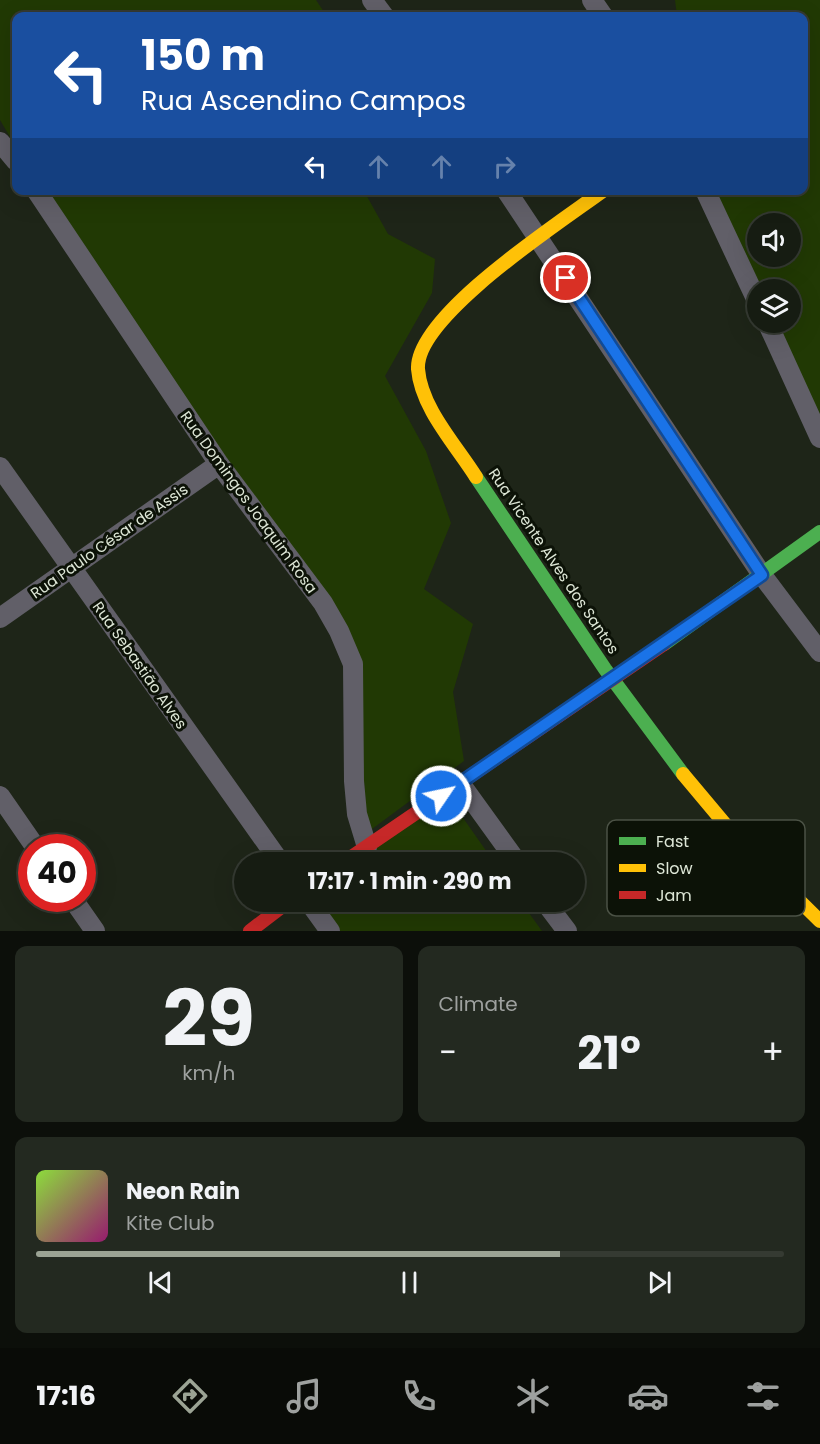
<!DOCTYPE html>
<html lang="en">
<head>
<meta charset="utf-8">
<style>
  body { margin:0; font-family:Poppins,sans-serif; background:#232920; color:#f1f3f6; height:100vh; display:flex; flex-direction:column; font-size:22px; white-space:nowrap }
  * { box-sizing:border-box; margin:0 }
  p { font-size:20px; color:#9ea19f }
  .icon { flex:none; width:33px; height:33px; fill:none; stroke:currentColor; stroke-width:2; stroke-linecap:round; stroke-linejoin:round }
  .map { position:relative; height:931px; overflow:hidden }
  .drawer { display:flex; flex-direction:column; gap:15px; padding:15px; background:#0c0f0a; flex:1 }
  .drawer>* { flex:none }
  .top-card { position:absolute; left:12px; top:12px; width:796px; height:183px; border-radius:12px; box-shadow:0 6px 24px #0002,0 0 0 2px #353a32; background:#1a4fa0; color:#fff; overflow:hidden }
  .buttons { position:absolute; left:747px; top:213px; display:grid; gap:12px }
  .buttons a { display:grid; place-items:center; width:54px; height:54px; border-radius:50%; background:#161c12; box-shadow:0 6px 24px #0002,0 0 0 2px #353a32; font-size:30px }
  .speed { position:absolute; left:18px; top:834px; display:flex; gap:12px; font-size:30px; font-weight:700; text-align:center }
  .speed>* { display:grid; place-content:center; width:78px; height:78px; border-radius:50%; background:#161c12; box-shadow:0 6px 24px #0002,0 0 0 2px #353a32; line-height:1 }
  .speed .limit { border:9px solid #d22; background:#fff; color:#111 }
  .pin { position:absolute; display:grid; place-items:center; width:51px; height:51px; color:#fff; margin:-26px; border:3px solid #fff; border-radius:50%; box-shadow:0 2px 6px #0007 }
  .me { position:absolute; width:66px; margin:-33px; rotate:56deg; stroke-linejoin:round; filter:drop-shadow(0 0 4px #0008) }
  .turn { display:flex; align-items:center; gap:21px; height:126px; padding:0 30px; font-size:27px }
  .turn .icon { width:78px; height:78px; stroke-width:2.5 }
  .turn b { display:block; font-size:42px; line-height:51px }
  .lanes { display:flex; align-items:center; height:57px; padding:0 30px; background:#0003; justify-content:center; gap:30px; direction:ltr }
  .lanes .off { opacity:.35 }
  .big { font-size:45px; font-weight:700; line-height:1.1 }
  .drawer .tile { flex:1; display:flex; flex-direction:column; justify-content:center; gap:9px; min-width:0; padding:0 21px; border-radius:12px; background:#232920 }
  .drawer .dial { align-items:center; gap:0 }
  .dial b { font-size:78px; line-height:1 }
  .song { display:flex; align-items:center; gap:18px }
  .cover { width:72px; height:72px; border-radius:9px; background:linear-gradient(135deg,hsl(90 70% 55%),hsl(320 70% 35%)) }
  .played { height:6px; border-radius:3px; background:linear-gradient(90deg,#9ba394 70%,#353a32 70%) }
  .keys { display:flex; justify-content:space-around; direction:ltr }
  .heat { display:flex; justify-content:space-between; align-items:center; font-size:33px; direction:ltr }
  .drawer .tiles { flex:1; display:grid; gap:15px; grid-template-columns:1fr 1fr }
  .tile:last-child { grid-column:span 2 }
  .trip { position:absolute; left:234px; top:852px; width:351px; height:60px; border-radius:30px; background:#161c12; box-shadow:0 6px 24px #0002,0 0 0 2px #353a32; font-weight:700; line-height:60px; text-align:center }
  .menu { display:flex; height:96px; justify-content:space-around; align-items:center; background:#090b07; color:#9ea19f }
  .menu .icon { width:42px; height:42px }
  .menu .active { color:#9ba394 }
  .menu b { font-size:27px; color:#f1f3f6 }
  .map>svg:first-child { display:block }
</style>
</head>
<body>
<div class="map">
<svg width="820" height="931" viewBox="0 0 820 931">
  <rect width="100%" height="100%" fill="#1e2518"/>
  <path fill="#213904" fill-rule="evenodd" d="M0,0h316l10,15 -310,1v131l-16,-27z
    M675,0h145v433l-48,-110 18,-1v-32l-32,-1 -43,-98 89,-1v-174h-127zM758,224h32v32h-32z
    M45,191h319l24,43 47,25 -3,34 -47,83 41,75 25,72 -27,66 49,35 -20,68 11,69 -96,71 -15,-192 -129,-177z
    M447,795l47,67h-146z
    M306,902h215l21,29h-223z"/>
  <g fill="none" stroke-linecap="round" stroke-linejoin="round">
    <path stroke="#615f68" stroke-width="20" d="M372,0l12,16
      M592,0l11,16
      M0,142l16,19
      M36,190l183,274 104,139 16,28 14,33 1,117 3,33 10,33
      M506,190l256,385 58,77
      M705,190l53,113
      M767,322l53,116
      M0,467l280,395
      M0,618l219,-154
      M460,783l57,79
      M0,796l36,52
      M72,898l23,33
      M309,902l21,29
      M545,902l22,29"/>
    <path stroke="#4caf50" stroke-width="14" d="M476,477l129,192 78,105
      M664,644l156,-112"/>
    <path stroke="#ffc107" stroke-width="14" d="M476,477c-20,-32 -55,-69 -58,-108 -3,-53 144,-148 186,-179
      M683,774l57,68 80,79"/>
    <path stroke="#c62828" stroke-width="14" d="M344,862l320,-218
      M250,931l38,-29"/>
  </g>
  <g fill="none" stroke-linecap="round" stroke-linejoin="round">
    <g stroke="#114b97" stroke-width="15">
      <path id="route" d="M441,796l321,-221 -196,-297"/>
    </g>
    <use href="#route" stroke="#1a73e8" stroke-width="10"/>
  </g>
  <g text-anchor="middle" dominant-baseline="central" stroke-width="6" stroke-linejoin="round" paint-order="stroke">
    <g font-size="15" fill="#dee7d7" stroke="#0c1207">
      <text transform="translate(249 502) rotate(54)">Rua Domingos Joaquim Rosa</text>
      <text transform="translate(109 541) rotate(-35)">Rua Paulo César de Assis</text>
      <text transform="translate(554 561) rotate(56)">Rua Vicente Alves dos Santos</text>
      <text transform="translate(140 665) rotate(55)">Rua Sebastião Alves</text>
    </g>
  </g>
  <rect x="607" y="820" width="198" height="96" rx="9" fill="#0c1207" stroke="#4b5245" stroke-width="1.5"/>
  <rect x="619" y="837" width="27" height="8" fill="#4caf50"/>
  <rect x="619" y="864" width="27" height="8" fill="#ffc107"/>
  <rect x="619" y="891" width="27" height="8" fill="#c62828"/>
  <g font-size="16" fill="#dee7d7">
    <text x="656" y="847">Fast</text>
    <text x="656" y="874">Slow</text>
    <text x="656" y="901">Jam</text>
  </g>
</svg>
<div class="buttons">
<a><svg class="icon" aria-label="sound" viewBox="0 0 24 24"><path d="M4 9h4l5-4v14l-5-4H4zM17 9q2 3 0 6"/></svg></a>
<a><svg class="icon" aria-label="layers" viewBox="0 0 24 24"><path d="M12 4l9 5-9 5-9-5zM3 14l9 5 9-5"/></svg></a>
</div>
<div class="speed"><div class="limit">40</div></div>
<div class="pin" style="left:566px;top:278px;background:#d93025"><svg class="icon" aria-label="arrive" viewBox="0 0 24 24"><path d="M6 21V4h12l-3 4 3 4H6"/></svg></div>
<svg class="me" style="left:441px;top:796px" viewBox="-20 -20 40 40"><circle r="17" fill="#1a73e8" stroke="#fff" stroke-width="3"/><path d="M0-11L8 9 0 5-8 9z" fill="#fff"/></svg>
<div class="trip">17:17 · 1 min · 290 m</div>
<div class="top-card">
<div class="turn"><svg class="icon" aria-label="left" viewBox="0 0 24 24"><path d="M17 20v-9H6M10 6l-5 5 5 5"/></svg><div><b>150 m</b>Rua Ascendino Campos</div></div>
<div class="lanes"><svg class="icon" aria-label="left" viewBox="0 0 24 24"><path d="M17 20v-9H6M10 6l-5 5 5 5"/></svg><svg class="icon off" aria-label="ahead" viewBox="0 0 24 24"><path d="M12 20V5M6 11l6-6 6 6"/></svg><svg class="icon off" aria-label="ahead" viewBox="0 0 24 24"><path d="M12 20V5M6 11l6-6 6 6"/></svg><svg class="icon off" aria-label="right" viewBox="0 0 24 24"><path d="M7 20v-9h11M14 6l5 5-5 5"/></svg></div>
</div>
</div>
<section class="drawer">
<div class="tiles">
<div class="tile dial"><b>29</b><p>km/h</p></div>
<div class="tile"><p>Climate</p>
<div class="heat"><a>−</a><b class="big">21°</b><a>+</a></div>
</div>
<div class="tile">
<div class="song"><i class="cover"></i><div><b>Neon Rain</b><p>Kite Club</p></div></div>
<div class="played"></div>
<div class="keys"><svg class="icon" aria-label="previous" viewBox="0 0 24 24"><path d="M18 5L8 12l10 7zM5 5v14"/></svg><svg class="icon" aria-label="pause" viewBox="0 0 24 24"><path d="M8 5v14M16 5v14"/></svg><svg class="icon" aria-label="next" viewBox="0 0 24 24"><path d="M6 5l10 7-10 7zM19 5v14"/></svg></div>
</div>
</div>
</section>
<nav class="menu">
<b>17:16</b>
<svg class="icon active" aria-label="directions" viewBox="0 0 24 24"><path d="M12 3l9 9-9 9-9-9zM9 14v-3h6M13 9l2 2-2 2"/></svg>
<svg class="icon" aria-label="music" viewBox="0 0 24 24"><path d="M9 18V5l10-2v13"/><circle cx="6" cy="18" r="3"/><circle cx="16" cy="16" r="3"/></svg>
<svg class="icon" aria-label="phone" viewBox="0 0 24 24"><path d="M5 4h4l2 5-3 2q2 4 5 5l2-3 5 2v4C11 20 4 13 5 4z"/></svg>
<svg class="icon" aria-label="climate" viewBox="0 0 24 24"><path d="M12 3v18M4 7l16 10M4 17L20 7"/></svg>
<svg class="icon" aria-label="car" viewBox="0 0 24 24"><path d="M5 17H2v-5l4-1 3-4h7l3 4 3 1v5h-3M9 17h6M6 11h13"/><circle cx="7" cy="17" r="2"/><circle cx="17" cy="17" r="2"/></svg>
<svg class="icon" aria-label="filters" viewBox="0 0 24 24"><path d="M4 7h16M4 17h16"/><circle cx="9" cy="7" r="2"/><circle cx="15" cy="17" r="2"/></svg>
</nav>
</body>
</html>
